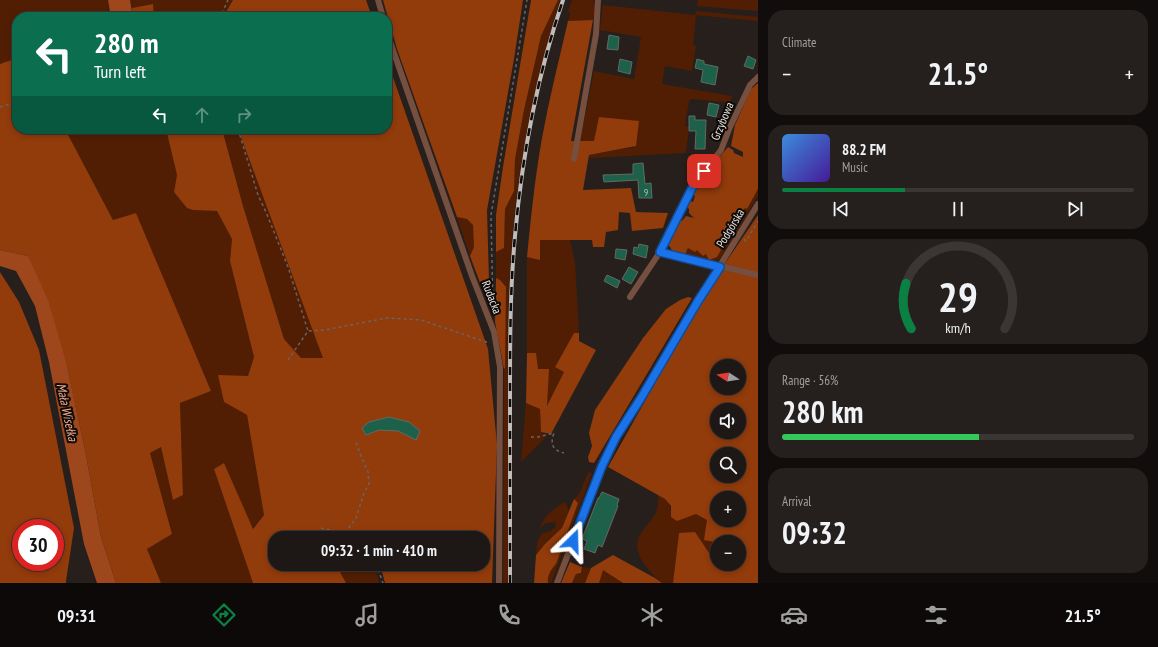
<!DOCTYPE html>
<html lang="en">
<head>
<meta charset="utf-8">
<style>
  body { margin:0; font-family:"PT Sans Narrow",sans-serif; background:#25201e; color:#f1f3f6; height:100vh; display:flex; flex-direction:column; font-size:15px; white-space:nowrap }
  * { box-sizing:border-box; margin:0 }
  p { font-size:13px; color:#a09fa0 }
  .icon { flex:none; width:22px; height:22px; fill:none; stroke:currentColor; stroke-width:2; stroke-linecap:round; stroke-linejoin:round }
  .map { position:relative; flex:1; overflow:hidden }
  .sheet { display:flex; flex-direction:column; gap:10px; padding:10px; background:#100d0c; width:400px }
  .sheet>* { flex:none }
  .top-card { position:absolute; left:12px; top:12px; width:380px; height:122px; border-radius:16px; box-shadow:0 2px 6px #0003,0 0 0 1px #3b3634; background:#0b6e4f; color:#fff; overflow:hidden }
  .needle { width:26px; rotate:282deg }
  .controls { position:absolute; left:710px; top:359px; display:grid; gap:8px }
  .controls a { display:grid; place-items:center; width:36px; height:36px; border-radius:50%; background:#1d1715; box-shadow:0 2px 6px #0003,0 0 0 1px #3b3634; font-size:20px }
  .speed { position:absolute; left:12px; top:519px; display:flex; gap:8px; font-size:20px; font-weight:700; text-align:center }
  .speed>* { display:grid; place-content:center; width:52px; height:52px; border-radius:50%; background:#1d1715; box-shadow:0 2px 6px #0003,0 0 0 1px #3b3634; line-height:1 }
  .speed .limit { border:6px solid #d22; background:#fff; color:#111 }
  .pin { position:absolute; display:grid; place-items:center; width:34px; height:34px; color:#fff; margin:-17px; border-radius:8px; box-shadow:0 2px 6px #0006 }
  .me { position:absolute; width:44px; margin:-22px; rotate:22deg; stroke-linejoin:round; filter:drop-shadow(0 0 3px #0008) }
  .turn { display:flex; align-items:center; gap:14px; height:84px; padding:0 16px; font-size:18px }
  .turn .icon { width:52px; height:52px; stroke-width:2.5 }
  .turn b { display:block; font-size:28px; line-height:34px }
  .lanes { display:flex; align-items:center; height:38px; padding:0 16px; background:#0003; justify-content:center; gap:20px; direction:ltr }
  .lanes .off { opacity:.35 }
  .big { font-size:30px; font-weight:600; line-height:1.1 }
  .sheet .tile { flex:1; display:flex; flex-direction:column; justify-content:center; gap:6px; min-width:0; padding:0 14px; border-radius:16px; background:#25201e }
  .sheet .dial { align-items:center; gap:0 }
  .dial svg { height:104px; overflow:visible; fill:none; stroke:#3b3634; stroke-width:7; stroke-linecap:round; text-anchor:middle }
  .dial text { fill:#f1f3f6; stroke:none }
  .song { display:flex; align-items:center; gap:12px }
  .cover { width:48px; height:48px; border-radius:6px; background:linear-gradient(135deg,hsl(210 70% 55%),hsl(260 70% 35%)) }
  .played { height:4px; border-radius:2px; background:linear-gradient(90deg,#0b8043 35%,#3b3634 35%) }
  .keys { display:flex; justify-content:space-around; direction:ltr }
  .heat { display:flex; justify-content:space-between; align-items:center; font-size:22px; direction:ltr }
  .charge { height:6px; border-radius:3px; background:linear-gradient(90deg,#34c759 56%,#3b3634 0) }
  .trip { position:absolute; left:268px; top:531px; width:222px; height:40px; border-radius:16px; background:#1d1715; box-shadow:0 2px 6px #0003,0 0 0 1px #3b3634; font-weight:600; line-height:40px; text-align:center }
  .tabs { display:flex; height:64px; justify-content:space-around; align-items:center; background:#0c0908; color:#a09fa0 }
  .tabs .icon { width:28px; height:28px }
  .tabs .selected { color:#0b8043 }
  .tabs b { font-size:18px; color:#f1f3f6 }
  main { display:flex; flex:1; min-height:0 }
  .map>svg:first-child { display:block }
</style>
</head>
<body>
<main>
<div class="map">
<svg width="758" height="583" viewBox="0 0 758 583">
  <rect width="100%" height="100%" fill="#271f1c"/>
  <path fill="#521e03" d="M0,0h108l3,17h-94v41l-17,6z
    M130,0h103l-10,17h-23v-1l-6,1h-40l-2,-13 -20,4z
    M558,0h2c-27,87 -45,178 -50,269 -3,43 -2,85 -2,127 0,62 0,125 0,187h-5l1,-214 1,-1 -9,-90v-26l8,-4 1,-39 9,-18 1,-32 9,-49 17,-74z
    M572,0h21l3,7 -3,13 -25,1 2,-7 -2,-3z
    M698,0h60v11l-61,-5z
    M603,5l92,10 1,-4 62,6v4l-62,-6 -3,30 3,1 -4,25 -27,-5 -3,18 70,12 -3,9 -4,-3 -33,-3 -3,2 -4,25 4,1 -3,26 -96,5 -1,-3 46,-8 -41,-6h-14l14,-70 40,8 7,-42 -41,-7z
    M65,129h101l11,46 -3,17 19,18 24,1 15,28 -2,22 24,96 -6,19h-29l5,26 23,13 17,100 -12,14 -28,-66 -10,6 39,114h-92l-14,-34 25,-15 -22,-81 11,-6 12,53 10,-5 -3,-92 31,-12 -75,-178 -23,7z
    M222,129h16l86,229h-23l-17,-19 -41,-133z
    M758,189v7l-38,63 -7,3 -28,-7 3,-7 7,4 2,-2 8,3 14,-7 15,-30 11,-8h2z
    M457,217l10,2 6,6 1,22 -4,9z
    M540,240h30l5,22 4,71h-5l-19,33 9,6 -17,35 -10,-38 -10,-16v-96l13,2z
    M526,403l14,6 1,23 5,5 -25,25z
    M589,472l3,1 -41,110h-3c-1,-7 3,-14 8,-19l22,-61 -4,-4c9,-6 9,-19 15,-27z
    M593,475l1,3 -39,105h-2z
    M658,495c11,6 13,9 13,22l25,-3 11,6 8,21 -5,16 -31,-24 -6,50h-11l-3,-2c-7,-8 -18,-18 -21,-30 -5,-17 14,-27 19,-41 1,-4 1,-11 1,-15z
    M565,502l4,9 -7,17 -17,16 -9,11 1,-12 4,-9 9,-3 5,-3 1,-6 -10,1 -6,5c3,-11 15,-21 25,-26z
    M345,564h28l2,1 4,18h-33l-6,-11z
    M582,567l9,1 -6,15h-13l4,-9 5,-1z
    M602,569l21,14h-24z"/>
  <path fill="#923b0b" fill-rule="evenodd" d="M233,0h133l6,17h-149z
    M383,0h140l-9,59 -27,151 2,70 2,32 -21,-56 4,-9 -1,-22 -6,-6 -10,-2 -60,-168z
    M531,0h27l-17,36 -17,74 -9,49 -1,32 -9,18 -1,39 -8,4v-37l7,-48z
    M153,4l1,13h-21l-1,-9z
    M593,20l-22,121h23l5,-24 40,4 -3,25 -47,9 -6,35 48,-2 5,24 32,1 -5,15 -31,3 -2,-18 -11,-1 -1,18 -12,2 -2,15h-11l-1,-7h-52v20l-13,-3c4,-40 8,-80 15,-119 7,-39 17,-78 26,-117z
    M17,58v71h48l48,91 23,-7 75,178 -31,12 3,92 -10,5 -12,-53 -11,6 22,81 -25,15 14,34h-45l-15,-46 -16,-87 -19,-87 -38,-107 -28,-6v-186z
    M387,60l101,289 9,96 -5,138h-107l-4,-15 -8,-4h110v-26h-208v26h70l-5,8 6,11h-93l-39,-114 10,-6 29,66 11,-14 -17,-100 -23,-13 -6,-27 30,1 6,-19 -24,-96 2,-22 -15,-28 -24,-1 -6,-2 -13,-16 3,-17 -11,-46h56l21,77 41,133 17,19h22l-85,-229h149z
    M758,83v106l-11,20 -2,-1 -6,8h-4l2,5 -7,11h-3l3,3 -4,7 -5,-1 -2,5 2,4 -4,7 -8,3 -3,-6 -3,2 -6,-6 -2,2 -7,-4 -3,7 -12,-3 -5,-8 10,-24 4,1 4,-5 8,2 -5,-5v-4l-3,-3 3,-5 4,1 2,-6 -4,-2 6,-9 5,2 2,-4v-4l8,-10 -1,-2 17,-20 5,3 1,3 9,4v-5l-12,-6 4,-21 16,-36z
    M758,215v368h-85l6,-50 16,-1 16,24 4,-14 -11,-2 3,-20 -11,-6 -19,7 -6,-4v-11l-6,-7 -57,-32 37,-66 70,-123zM717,366h22v22h-22zM717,410h22v22h-22zM717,454h22v22h-22zM717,498h22v22h-22zM717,542h22v22h-22z
    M0,272l19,30 20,48 35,178 -8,53v2h-66zM21,528h34v34h-34z
    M496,278l4,2 6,7 -1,81 -1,1 -9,-47z
    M688,297l4,1 -98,165 -5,-1 -1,-5 4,-11 -3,-13 6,-23 48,-72 23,-29 14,-9z
    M574,333h5v8l17,9 -45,84 -10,-2 -1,-23 -14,-6 1,-50h9l2,16h11l-2,37 17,-34 -9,-5z
    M574,499l4,4 -22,61c-5,5 -9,12 -8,19h-14l2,-28 9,-11 17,-16z
    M613,555l42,23 7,5h-39l-20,-13 -4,13h-14l6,-15z
    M570,562l12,5 -1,6 -5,1 -4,9h-11z"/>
  <path fill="#9f471c" d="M108,0h22l3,17h-22z
    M0,250l28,6 20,44 18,62 19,88 16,87 15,46h-19l-13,-39 -35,-182 -14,-56 -19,-35 -16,-5z"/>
  <path fill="#1e614a" stroke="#616a66" d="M609,35l10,2 -1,13 -11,-1z
    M748,56l8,4 -3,9 -9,-3z
    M620,59l12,3 -2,12 -12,-3z
    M697,59l7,2v3l14,3 -3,18 -14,-3 2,-12 -8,-2z
    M709,103l10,2 -3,12 -9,-2z
    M689,116h6v4h11l-1,29h-10l1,-18h-7z
    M643,163l2,21 6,-1 1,15h-13l-1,-18 -34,2 -1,-7 30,-1v-10z
    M639,244l9,2 -2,12 -13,-4 1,-7 4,1z
    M616,249l11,1 -2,10 -10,-2z
    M629,267l9,5 -7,12 -9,-5z
    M607,275l13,6 -3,7 -13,-7z
    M389,417l20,5 11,9 -4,9 -18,-9 -19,-1 -13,5 -4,-7 7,-6z
    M602,492l17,7 -2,6 1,1 -16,41 -4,-2 -3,8 -11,-4 3,-8 -5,-2 16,-41h1z"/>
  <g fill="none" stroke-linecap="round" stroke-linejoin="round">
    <path stroke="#6b6461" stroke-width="1.5" stroke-dasharray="3 3" stroke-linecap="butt" d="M217,17l6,-6 5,-11
      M0,107l17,-5
      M238,129l20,66 8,17 22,55 20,64
      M744,239l2,2 12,-20
      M493,311l-2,-96 36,-215
      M288,360l20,-29 16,-1 63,-12 34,2 68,23
      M531,437h7l16,-4c-4,11 -2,17 10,20
      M321,528l24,5 7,5
      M345,533l11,-15 8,-25 5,-9 -1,-12 -7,-16 -5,-14
      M376,564l7,19"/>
    <path stroke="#754f3f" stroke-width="6" d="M378,0l5,17
      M387,33l85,243 22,56 6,35 -1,216
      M574,159l22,-125 2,-34
      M660,252l98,23
      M630,297l30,-45 33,-66 28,-36 9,-23 20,-42 8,-8
      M557,583l45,-117 14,-29 25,-39 57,-97 60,-97"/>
    <g stroke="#c1bbb9" stroke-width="4">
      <path id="rail" d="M510,583c0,-62 0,-125 0,-187 0,-53 0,-107 5,-160 7,-80 22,-160 48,-236"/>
    </g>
    <use href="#rail" stroke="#0d0a08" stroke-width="2.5" stroke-dasharray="8" stroke-linecap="butt"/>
  </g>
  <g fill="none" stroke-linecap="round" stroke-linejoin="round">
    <g stroke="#114b97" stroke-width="10">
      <path id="route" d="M573,541l29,-75 14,-29 25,-39 57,-97 22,-34 -60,-15 33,-66 11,-15"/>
    </g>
    <use href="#route" stroke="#1a73e8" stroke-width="7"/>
  </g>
  <g text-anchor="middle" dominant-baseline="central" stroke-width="4" stroke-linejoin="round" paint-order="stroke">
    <g font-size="10" fill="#b6c2bb">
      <text x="646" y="192">9</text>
    </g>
    <g font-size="12" fill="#e9e3e1" stroke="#0d0a08">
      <text transform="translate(722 121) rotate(-67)">Grzybowa</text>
      <text transform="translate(730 228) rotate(-59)">Podgórska</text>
      <text transform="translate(492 297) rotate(69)">Rudacka</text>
    </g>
    <g font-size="13" font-style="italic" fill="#f7ae90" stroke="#0d0a08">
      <text transform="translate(67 412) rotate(78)">Mała Wisełka</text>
    </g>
  </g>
</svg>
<div class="controls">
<a><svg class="needle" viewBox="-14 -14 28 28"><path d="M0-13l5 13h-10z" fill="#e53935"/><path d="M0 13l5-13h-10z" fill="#a09fa0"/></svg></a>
<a><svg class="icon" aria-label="sound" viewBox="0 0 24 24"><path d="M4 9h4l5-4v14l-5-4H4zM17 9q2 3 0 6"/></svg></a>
<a><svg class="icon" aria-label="search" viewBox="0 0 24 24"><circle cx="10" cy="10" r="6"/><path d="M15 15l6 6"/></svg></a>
<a>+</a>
<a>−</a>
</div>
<div class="speed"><div class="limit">30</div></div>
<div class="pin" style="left:704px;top:171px;background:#d93025"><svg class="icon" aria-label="arrive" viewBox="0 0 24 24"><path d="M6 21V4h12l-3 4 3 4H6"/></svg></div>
<svg class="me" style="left:573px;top:541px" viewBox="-20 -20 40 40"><path d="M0-17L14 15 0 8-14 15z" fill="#1a73e8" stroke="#fff" stroke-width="4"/></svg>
<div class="trip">09:32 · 1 min · 410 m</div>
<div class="top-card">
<div class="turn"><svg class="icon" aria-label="left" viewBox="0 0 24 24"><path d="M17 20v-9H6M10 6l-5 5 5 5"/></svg><div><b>280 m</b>Turn left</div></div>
<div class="lanes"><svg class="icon" aria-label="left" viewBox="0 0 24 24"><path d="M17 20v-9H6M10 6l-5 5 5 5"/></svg><svg class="icon off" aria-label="ahead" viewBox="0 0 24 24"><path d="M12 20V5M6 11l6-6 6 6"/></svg><svg class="icon off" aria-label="right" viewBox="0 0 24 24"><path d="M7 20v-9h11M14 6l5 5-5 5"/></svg></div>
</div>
</div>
<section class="sheet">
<div class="tile"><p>Climate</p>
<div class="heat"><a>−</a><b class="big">21.5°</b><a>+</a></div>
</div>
<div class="tile">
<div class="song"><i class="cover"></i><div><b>88.2 FM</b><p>Music</p></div></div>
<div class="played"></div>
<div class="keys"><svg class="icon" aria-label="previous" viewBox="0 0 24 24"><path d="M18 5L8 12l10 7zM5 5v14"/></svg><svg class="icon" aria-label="pause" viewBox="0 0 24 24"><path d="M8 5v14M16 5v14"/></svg><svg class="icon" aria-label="next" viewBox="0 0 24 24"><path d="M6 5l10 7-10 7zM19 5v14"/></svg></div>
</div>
<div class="tile dial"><svg viewBox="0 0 100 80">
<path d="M14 69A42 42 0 1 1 86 69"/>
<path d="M14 69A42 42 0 0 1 10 34" stroke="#0b8043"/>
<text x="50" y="56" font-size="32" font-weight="700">29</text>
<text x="50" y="72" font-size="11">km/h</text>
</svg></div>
<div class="tile"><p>Range · 56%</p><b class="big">280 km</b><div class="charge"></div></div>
<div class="tile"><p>Arrival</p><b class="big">09:32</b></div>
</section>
</main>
<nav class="tabs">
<b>09:31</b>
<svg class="icon selected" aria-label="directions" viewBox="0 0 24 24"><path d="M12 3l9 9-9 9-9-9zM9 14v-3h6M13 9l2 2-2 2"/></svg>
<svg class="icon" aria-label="music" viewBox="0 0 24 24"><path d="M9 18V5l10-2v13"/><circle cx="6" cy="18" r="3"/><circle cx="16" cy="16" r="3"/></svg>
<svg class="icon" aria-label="phone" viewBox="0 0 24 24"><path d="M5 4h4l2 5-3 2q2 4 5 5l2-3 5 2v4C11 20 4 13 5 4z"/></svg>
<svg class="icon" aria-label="climate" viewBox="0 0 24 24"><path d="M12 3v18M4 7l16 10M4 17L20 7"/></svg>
<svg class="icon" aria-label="car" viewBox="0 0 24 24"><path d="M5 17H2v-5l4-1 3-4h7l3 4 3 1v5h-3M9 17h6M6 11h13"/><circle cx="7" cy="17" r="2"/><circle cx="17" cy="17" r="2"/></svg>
<svg class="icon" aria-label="filters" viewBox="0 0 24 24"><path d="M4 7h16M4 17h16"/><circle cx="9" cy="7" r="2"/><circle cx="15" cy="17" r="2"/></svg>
<b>21.5°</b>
</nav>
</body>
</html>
